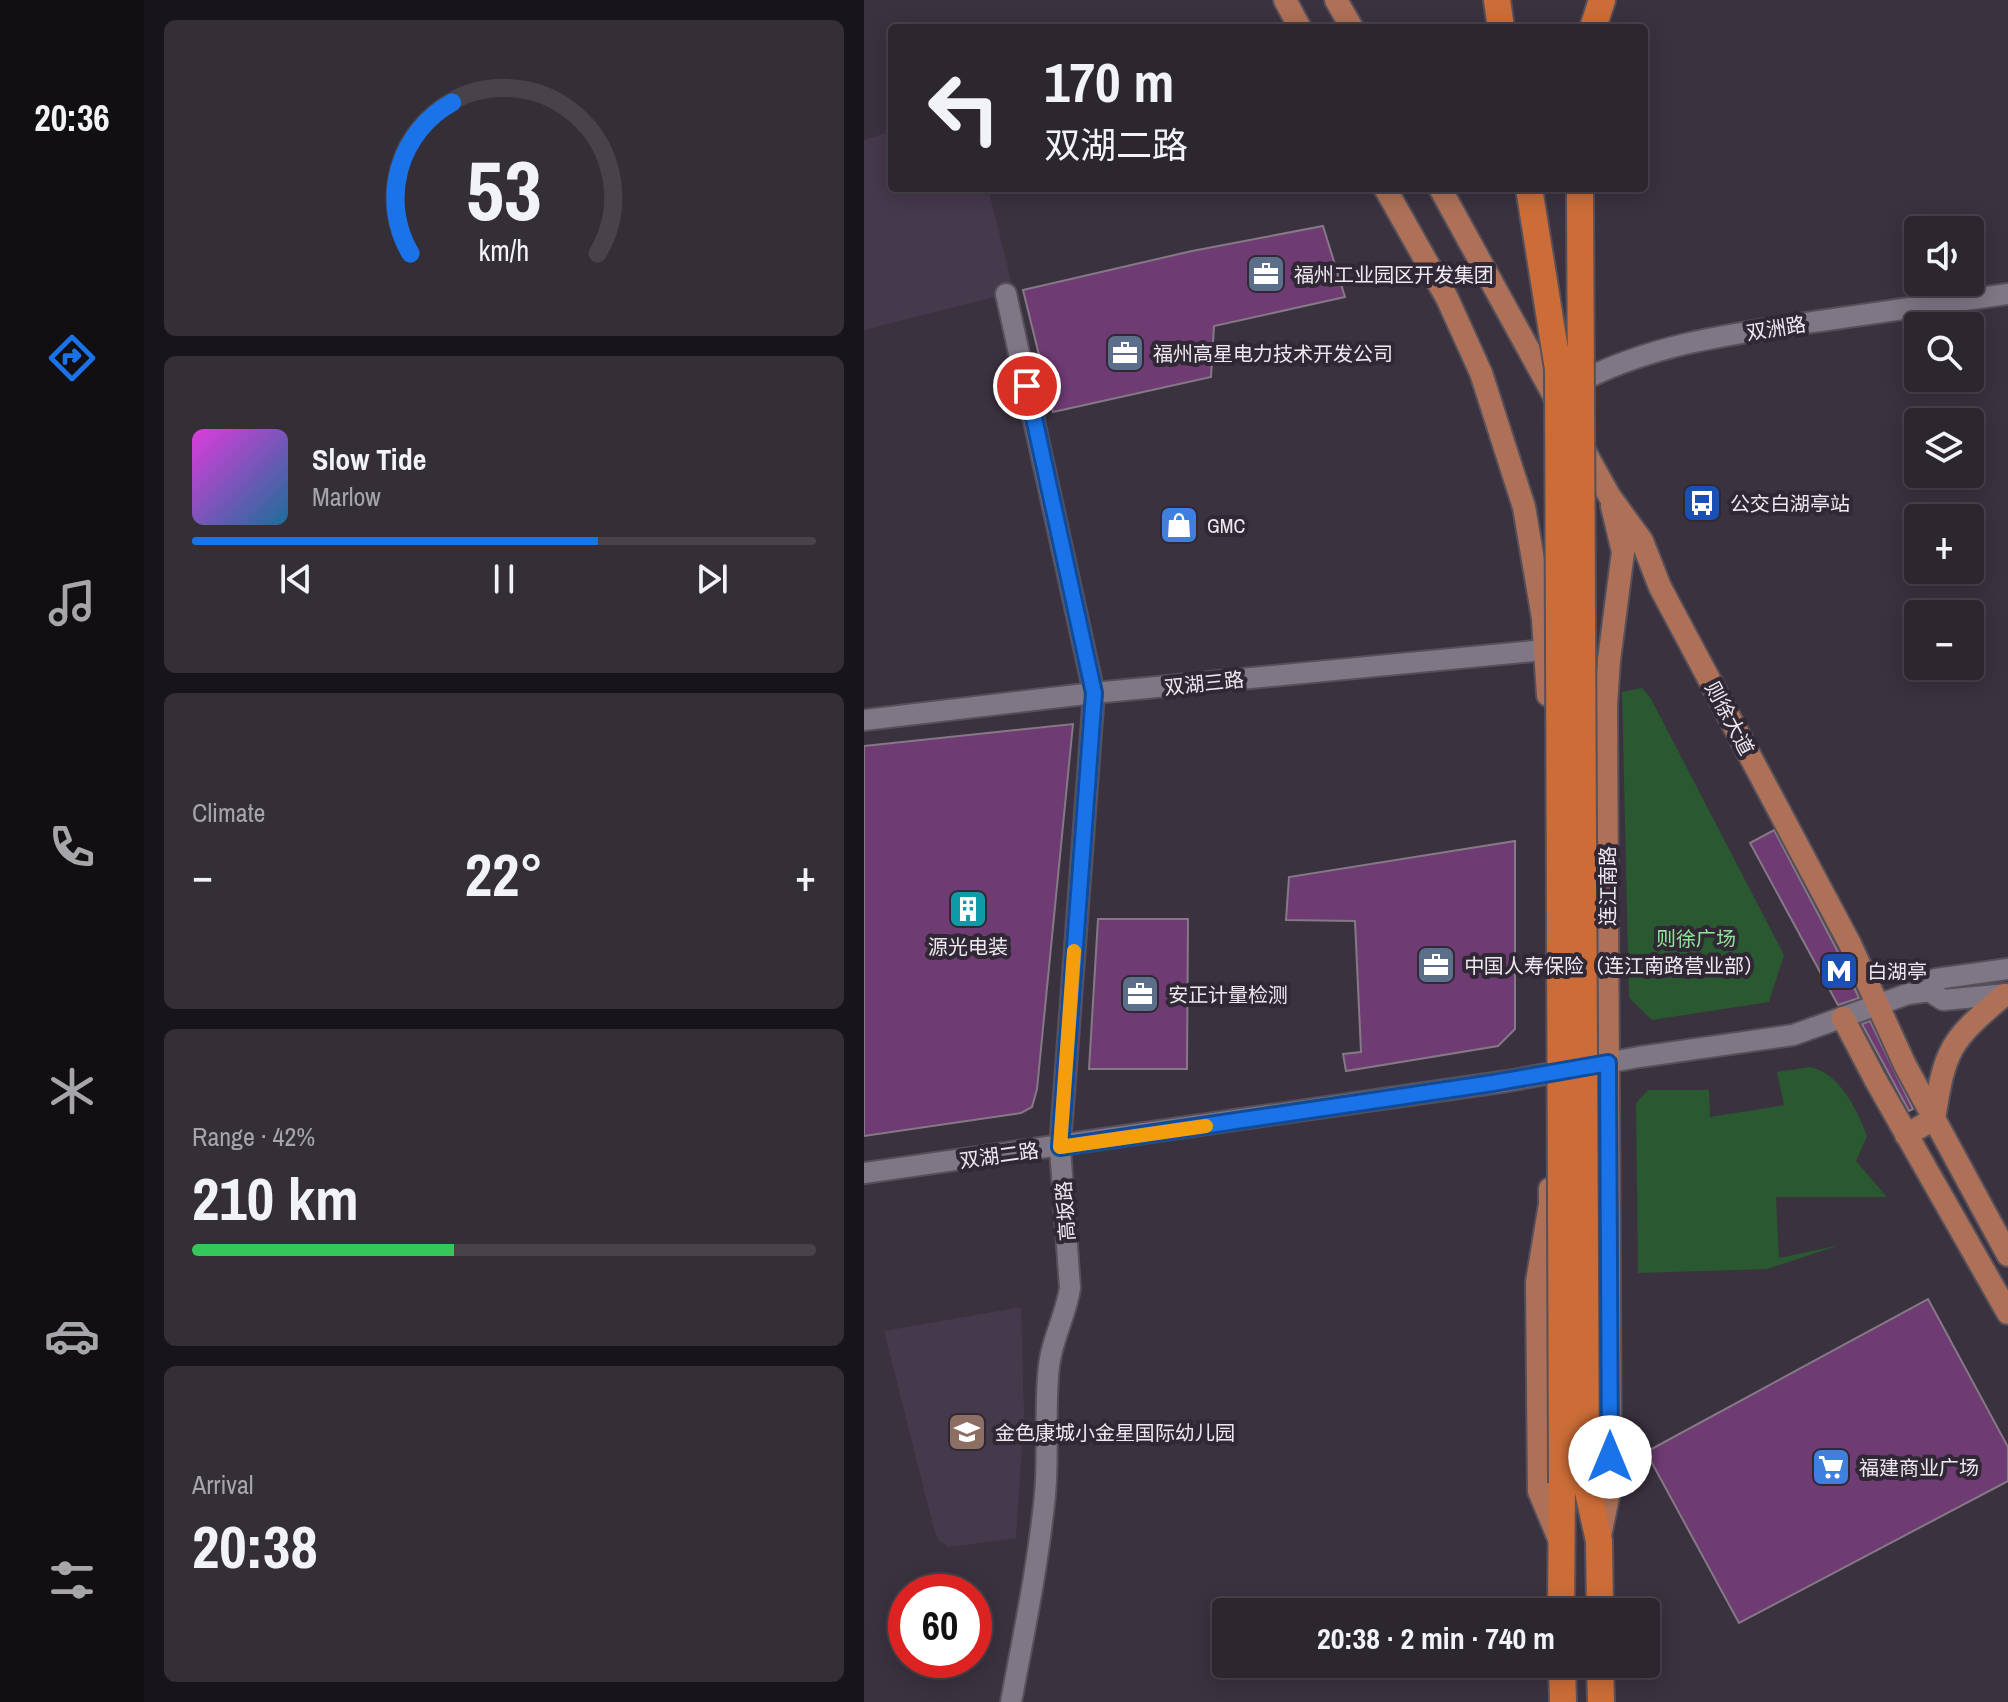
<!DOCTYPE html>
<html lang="en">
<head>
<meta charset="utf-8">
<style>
  body { margin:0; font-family:"Archivo Narrow","Noto Sans SC",sans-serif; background:#342e37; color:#f1f3f6; height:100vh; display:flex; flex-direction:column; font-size:30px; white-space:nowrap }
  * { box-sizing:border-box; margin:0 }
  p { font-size:26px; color:#a6a5aa }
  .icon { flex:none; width:44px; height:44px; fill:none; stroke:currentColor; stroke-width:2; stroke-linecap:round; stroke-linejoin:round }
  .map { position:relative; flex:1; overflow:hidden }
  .panel { display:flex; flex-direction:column; gap:20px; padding:20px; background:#18151a; width:720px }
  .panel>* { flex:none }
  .hud { position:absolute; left:24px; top:24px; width:760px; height:168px; border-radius:8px; box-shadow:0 4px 20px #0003,0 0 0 2px #48434b; background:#2c262f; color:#f1f3f6; overflow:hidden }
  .fabs { position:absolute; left:1040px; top:216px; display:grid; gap:16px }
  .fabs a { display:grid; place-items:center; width:80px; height:80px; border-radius:8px; background:#2c262f; box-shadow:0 4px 20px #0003,0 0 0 2px #48434b; font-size:40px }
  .speed { position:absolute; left:24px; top:1574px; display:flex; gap:16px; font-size:40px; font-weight:700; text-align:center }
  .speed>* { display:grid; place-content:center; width:104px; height:104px; border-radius:50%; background:#2c262f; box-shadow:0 4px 20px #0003,0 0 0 2px #48434b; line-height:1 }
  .speed .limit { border:12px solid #d22; background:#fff; color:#111 }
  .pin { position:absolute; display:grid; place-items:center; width:68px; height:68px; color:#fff; margin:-34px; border:4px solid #fff; border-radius:50%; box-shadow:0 2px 8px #0007 }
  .me { position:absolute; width:88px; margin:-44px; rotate:0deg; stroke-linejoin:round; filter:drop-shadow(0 0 6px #0008) }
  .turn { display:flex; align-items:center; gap:28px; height:168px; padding:0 24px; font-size:36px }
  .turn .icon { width:104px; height:104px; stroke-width:2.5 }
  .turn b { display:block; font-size:56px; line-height:68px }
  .big { font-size:60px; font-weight:700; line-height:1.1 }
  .panel .card { flex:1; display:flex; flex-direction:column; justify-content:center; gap:12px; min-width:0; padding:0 28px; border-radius:12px; background:#342e37 }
  .panel .dial { align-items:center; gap:0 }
  .dial svg { height:208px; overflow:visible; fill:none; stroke:#48434b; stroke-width:7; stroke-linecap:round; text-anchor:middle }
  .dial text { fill:#f1f3f6; stroke:none }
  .song { display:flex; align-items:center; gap:24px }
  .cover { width:96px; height:96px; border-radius:12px; background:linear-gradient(135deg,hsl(300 70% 55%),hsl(200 70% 35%)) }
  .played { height:8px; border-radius:4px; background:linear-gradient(90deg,#1a73e8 65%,#48434b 65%) }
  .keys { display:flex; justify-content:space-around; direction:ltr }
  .heat { display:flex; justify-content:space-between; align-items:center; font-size:44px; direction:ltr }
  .charge { height:12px; border-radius:6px; background:linear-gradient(90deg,#34c759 42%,#48434b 0) }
  .trip { position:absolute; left:348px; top:1598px; width:448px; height:80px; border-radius:8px; background:#2c262f; box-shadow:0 4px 20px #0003,0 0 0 2px #48434b; font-weight:700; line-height:80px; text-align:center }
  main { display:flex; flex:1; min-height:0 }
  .tabs { display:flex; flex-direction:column; width:144px; justify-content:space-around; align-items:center; background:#120f13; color:#a6a5aa }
  .tabs .icon { width:56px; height:56px }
  .tabs .current { color:#1a73e8 }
  .tabs b { font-size:36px; color:#f1f3f6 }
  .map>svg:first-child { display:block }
</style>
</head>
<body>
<main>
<nav class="tabs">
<b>20:36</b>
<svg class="icon current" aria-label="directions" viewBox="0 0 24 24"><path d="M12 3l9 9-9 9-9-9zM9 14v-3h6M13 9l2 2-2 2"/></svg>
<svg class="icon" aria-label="music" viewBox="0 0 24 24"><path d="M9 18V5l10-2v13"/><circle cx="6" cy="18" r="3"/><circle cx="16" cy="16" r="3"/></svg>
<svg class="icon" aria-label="phone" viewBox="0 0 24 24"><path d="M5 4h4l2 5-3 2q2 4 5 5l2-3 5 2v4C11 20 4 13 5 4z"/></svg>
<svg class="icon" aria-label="climate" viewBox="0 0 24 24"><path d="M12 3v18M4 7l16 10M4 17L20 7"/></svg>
<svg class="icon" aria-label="car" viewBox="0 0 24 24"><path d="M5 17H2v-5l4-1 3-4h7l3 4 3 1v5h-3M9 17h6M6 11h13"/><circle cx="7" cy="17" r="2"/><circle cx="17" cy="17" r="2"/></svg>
<svg class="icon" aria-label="filters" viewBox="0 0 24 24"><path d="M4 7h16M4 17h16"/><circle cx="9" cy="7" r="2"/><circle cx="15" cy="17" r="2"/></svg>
</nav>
<section class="panel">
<div class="card dial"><svg viewBox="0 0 100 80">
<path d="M14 69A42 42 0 1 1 86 69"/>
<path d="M14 69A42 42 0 0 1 30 11" stroke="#1a73e8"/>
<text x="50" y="56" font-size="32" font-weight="700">53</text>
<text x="50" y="72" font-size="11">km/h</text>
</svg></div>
<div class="card">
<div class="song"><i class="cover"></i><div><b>Slow Tide</b><p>Marlow</p></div></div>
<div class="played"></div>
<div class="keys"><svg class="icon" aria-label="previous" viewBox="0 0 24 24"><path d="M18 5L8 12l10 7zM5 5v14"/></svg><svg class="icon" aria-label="pause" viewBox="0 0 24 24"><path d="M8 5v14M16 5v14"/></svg><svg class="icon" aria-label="next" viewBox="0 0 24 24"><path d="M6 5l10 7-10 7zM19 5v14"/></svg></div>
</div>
<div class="card"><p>Climate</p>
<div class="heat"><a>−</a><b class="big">22°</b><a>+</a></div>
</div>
<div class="card"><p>Range · 42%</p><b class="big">210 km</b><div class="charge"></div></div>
<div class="card"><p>Arrival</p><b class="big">20:38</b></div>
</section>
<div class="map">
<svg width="1144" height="1702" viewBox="0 0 1144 1702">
  <rect width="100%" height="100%" fill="#3a323f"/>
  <path fill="#45394c" d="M28,131v57h96l26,104 -150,38v-190z
    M157,1307l3,107 -8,124 -67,9 -10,-6 -5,-12 -50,-198z"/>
  <path fill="#2a5830" d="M778,688l8,9 134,258 -15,47 -117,18 -23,-22 -7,-306z
    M946,1067c30,6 47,43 57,69l-11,25 31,36h-111l3,61 61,-13 -73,24 -129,4 -2,-170 12,-13h61l1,27 74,-12 -7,-33z"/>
  <path fill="#6e3b72" stroke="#857986" stroke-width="2" d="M459,226l22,71 -131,29 -3,51 -158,35 -30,-122 169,-39z
    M209,724l-36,365 -5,18 -11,6 -157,23v-390z
    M910,830l63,120 22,48 -21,7 -88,-162z
    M651,841v188l-17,17 -152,25 -3,-17 18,-2 -6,-131 -69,-1 3,-43z
    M234,919h90l-1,150h-98z
    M1006,1021l43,88 -4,2 -47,-87z
    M1064,1299l80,148v34l-269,142 -93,-171z"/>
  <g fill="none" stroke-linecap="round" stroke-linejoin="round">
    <g stroke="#56505b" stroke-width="24">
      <path id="secondary" d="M142,294l88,399 -34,454 10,141c-4,27 -18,51 -21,78 -5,42 0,86 -4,129 -7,70 -21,138 -34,207
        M708,386c76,-42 163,-53 248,-65 62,-9 125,-18 188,-27
        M0,720l230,-27 451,-43
        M1065,991l7,-12 72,-10
        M0,1173l644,-92 131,-24 154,-22 115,-41 21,-3 14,9 65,-6"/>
    </g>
    <g stroke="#56505b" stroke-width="26">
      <path id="primary" d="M421,0l15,28
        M472,0l16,28
        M521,188l62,110 34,75 43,134 19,111 5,77
        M576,188l118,215
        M716,443l30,54 32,44 18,46 190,357 55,121 103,190
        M979,1018l32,61 133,234
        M1042,1135l28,-16c11,-71 16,-78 70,-124
        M686,1189v15l-13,78 2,209 21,50
        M736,1536l10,-49 -4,-783 3,-44 14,-108 -11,-46"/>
    </g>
    <g stroke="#56505b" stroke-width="30">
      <path id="highway" d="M633,0l4,28
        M729,28l9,-28
        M722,1483l13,58 1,71
        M697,1612l1,-129
        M698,1664l1,38
        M736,1664l1,38"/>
    </g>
    <use href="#secondary" stroke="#807786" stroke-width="20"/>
    <use href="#primary" stroke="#ae7157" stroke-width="22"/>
    <use href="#highway" stroke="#cc6d38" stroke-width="26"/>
    <g stroke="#56505b" stroke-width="30" stroke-linecap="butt">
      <path id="highway-bridge" d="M665,188l29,181 4,1114
        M716,188l6,1295"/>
    </g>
    <use href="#highway-bridge" stroke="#cc6d38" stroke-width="26"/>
  </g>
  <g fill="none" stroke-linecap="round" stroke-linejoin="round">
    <g stroke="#114b97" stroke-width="20">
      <path id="route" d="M163,386l67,307 -34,454 433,-64 115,-20 2,394"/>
    </g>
    <use href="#route" stroke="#1a73e8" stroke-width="14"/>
    <path stroke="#f59e0b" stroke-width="14" d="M210,951l-14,196 146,-21"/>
  </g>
  <defs>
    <g id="office-square" transform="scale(2)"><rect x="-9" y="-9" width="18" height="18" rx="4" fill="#5c6f8a" stroke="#302834"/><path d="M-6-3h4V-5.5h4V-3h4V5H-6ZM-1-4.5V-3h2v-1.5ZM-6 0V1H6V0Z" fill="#fff"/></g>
    <g id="bus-square" transform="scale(2)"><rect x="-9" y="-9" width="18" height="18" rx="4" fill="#1a4fb4" stroke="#302834"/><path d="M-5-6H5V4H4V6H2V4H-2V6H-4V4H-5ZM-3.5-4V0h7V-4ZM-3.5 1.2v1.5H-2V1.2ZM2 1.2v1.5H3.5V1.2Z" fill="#fff"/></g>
    <g id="shop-square" transform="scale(2)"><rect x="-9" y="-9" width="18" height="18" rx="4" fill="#3f7fe0" stroke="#302834"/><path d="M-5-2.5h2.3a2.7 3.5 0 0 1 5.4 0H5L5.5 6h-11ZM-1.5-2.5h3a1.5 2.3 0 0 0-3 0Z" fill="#fff"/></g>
    <g id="building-square" transform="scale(2)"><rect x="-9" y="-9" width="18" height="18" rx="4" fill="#0f9aa8" stroke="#302834"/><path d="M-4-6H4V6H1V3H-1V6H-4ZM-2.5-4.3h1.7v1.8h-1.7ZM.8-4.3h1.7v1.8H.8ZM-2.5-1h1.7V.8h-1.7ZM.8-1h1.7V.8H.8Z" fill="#fff"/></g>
    <g id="metro-square" transform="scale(2)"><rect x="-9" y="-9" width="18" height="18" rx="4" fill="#1a4fb4" stroke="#302834"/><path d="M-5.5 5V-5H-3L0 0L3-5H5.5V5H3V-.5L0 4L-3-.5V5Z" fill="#fff"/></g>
    <g id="school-square" transform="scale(2)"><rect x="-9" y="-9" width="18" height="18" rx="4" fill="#8d6e63" stroke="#302834"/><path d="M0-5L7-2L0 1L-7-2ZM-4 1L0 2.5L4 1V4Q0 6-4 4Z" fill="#fff"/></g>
    <g id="supermarket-square" transform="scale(2)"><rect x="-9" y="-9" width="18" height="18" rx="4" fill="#3f7fe0" stroke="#302834"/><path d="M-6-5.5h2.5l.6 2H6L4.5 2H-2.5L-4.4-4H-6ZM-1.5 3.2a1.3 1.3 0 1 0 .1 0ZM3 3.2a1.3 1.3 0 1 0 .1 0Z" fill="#fff"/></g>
  </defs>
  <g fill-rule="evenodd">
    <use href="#office-square" x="402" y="274"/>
    <use href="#office-square" x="261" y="353"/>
    <use href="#bus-square" x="838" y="503"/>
    <use href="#shop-square" x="315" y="525"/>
    <use href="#building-square" x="104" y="909"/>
    <use href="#office-square" x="572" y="965"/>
    <use href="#metro-square" x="975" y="971"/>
    <use href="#office-square" x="276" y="994"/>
    <use href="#school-square" x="103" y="1432"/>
    <use href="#supermarket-square" x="967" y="1467"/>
  </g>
  <g text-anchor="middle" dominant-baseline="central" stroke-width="8" stroke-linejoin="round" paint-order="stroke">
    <g font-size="20" fill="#eee9f1" stroke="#302834" text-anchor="start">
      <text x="430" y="274">福州工业园区开发集团</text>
      <text x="289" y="353">福州高星电力技术开发公司</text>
      <text x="866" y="503">公交白湖亭站</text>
      <text x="343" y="525">GMC</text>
      <text x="104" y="946" text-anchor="middle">源光电装</text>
      <text x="600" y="965">中国人寿保险（连江南路营业部）</text>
      <text x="1003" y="971">白湖亭</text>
      <text x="304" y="994">安正计量检测</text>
      <text x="131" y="1432">金色康城小金星国际幼儿园</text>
      <text x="995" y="1467">福建商业广场</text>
    </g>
    <g font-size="20" fill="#eee9f1" stroke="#302834">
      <text transform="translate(912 328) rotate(-9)">双洲路</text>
      <text transform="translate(340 683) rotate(-6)">双湖三路</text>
      <text transform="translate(866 718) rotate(62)">则徐大道</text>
      <text transform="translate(743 886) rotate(-90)">连江南路</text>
      <text transform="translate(135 1155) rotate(-8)">双湖二路</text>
      <text transform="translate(201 1211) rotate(-94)">高坂路</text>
    </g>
    <g font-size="20" fill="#90e598" stroke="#302834">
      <text x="832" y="938">则徐广场</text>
    </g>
  </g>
</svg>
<div class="fabs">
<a><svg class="icon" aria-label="sound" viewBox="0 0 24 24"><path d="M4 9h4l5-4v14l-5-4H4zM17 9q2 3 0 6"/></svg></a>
<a><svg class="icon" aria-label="search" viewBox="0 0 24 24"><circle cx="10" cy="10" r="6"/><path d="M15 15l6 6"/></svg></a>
<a><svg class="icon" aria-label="layers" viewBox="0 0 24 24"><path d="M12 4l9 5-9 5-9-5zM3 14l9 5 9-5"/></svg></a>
<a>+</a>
<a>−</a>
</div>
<div class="speed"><div class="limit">60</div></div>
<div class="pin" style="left:163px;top:386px;background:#d93025"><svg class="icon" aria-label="arrive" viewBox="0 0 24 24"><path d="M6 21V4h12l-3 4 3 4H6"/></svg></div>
<svg class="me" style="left:746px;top:1457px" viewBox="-20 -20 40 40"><circle r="19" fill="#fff"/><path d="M0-13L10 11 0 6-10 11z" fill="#1a73e8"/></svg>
<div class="trip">20:38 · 2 min · 740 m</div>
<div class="hud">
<div class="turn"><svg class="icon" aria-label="left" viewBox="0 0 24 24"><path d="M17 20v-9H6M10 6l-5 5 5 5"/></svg><div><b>170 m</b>双湖二路</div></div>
</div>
</div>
</main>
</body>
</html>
